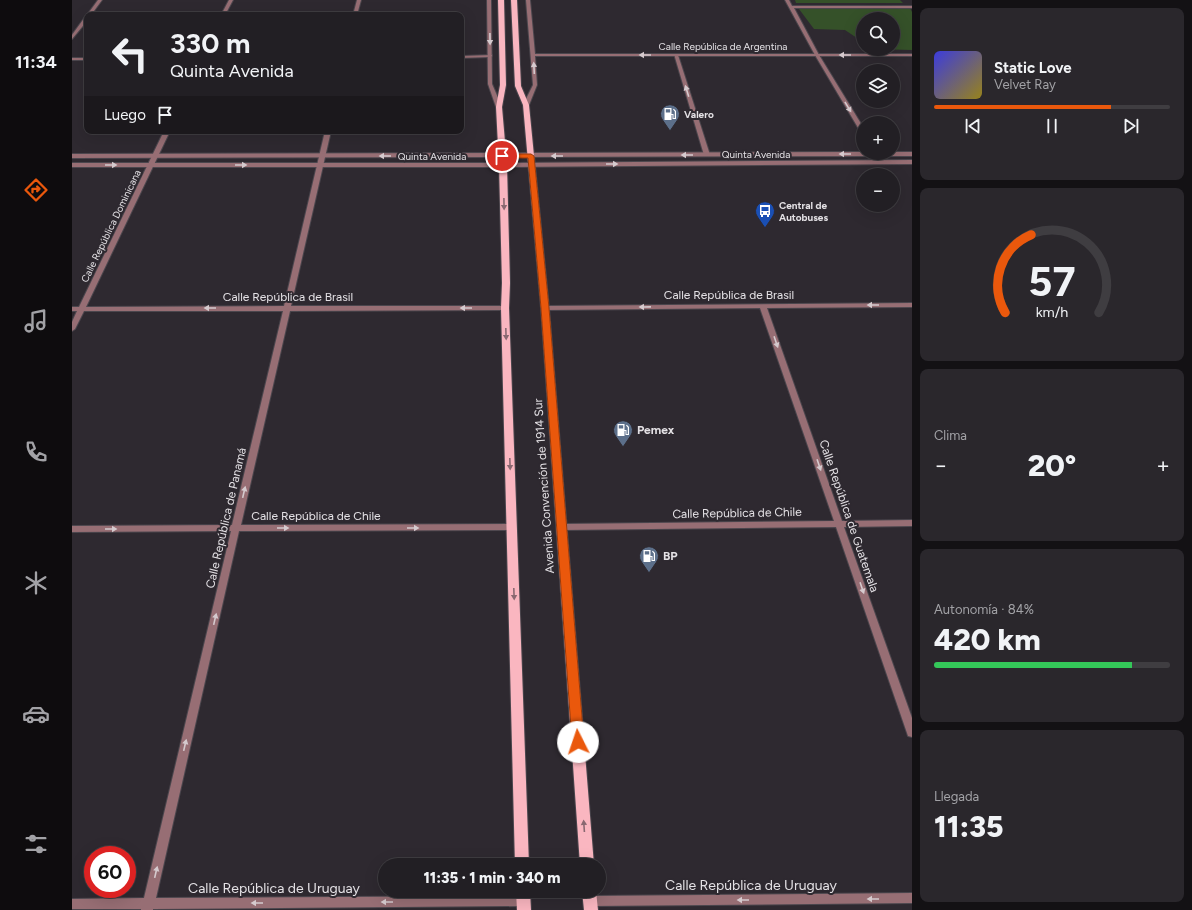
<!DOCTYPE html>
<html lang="es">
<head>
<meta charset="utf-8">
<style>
  body { margin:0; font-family:Figtree,sans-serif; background:#2a272c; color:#f1f3f6; height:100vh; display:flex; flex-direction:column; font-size:15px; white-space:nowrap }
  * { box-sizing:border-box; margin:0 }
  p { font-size:13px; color:#a2a2a6 }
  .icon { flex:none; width:22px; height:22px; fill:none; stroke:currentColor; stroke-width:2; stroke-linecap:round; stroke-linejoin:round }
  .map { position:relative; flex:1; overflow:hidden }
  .side { display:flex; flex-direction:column; gap:8px; padding:8px; background:#131114; width:280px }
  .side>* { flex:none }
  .banner { position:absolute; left:12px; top:12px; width:380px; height:122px; border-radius:8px; box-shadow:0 4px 16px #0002,0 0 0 1px #3f3d41; background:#221f24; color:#f1f3f6; overflow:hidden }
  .controls { position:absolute; left:784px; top:12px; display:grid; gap:8px }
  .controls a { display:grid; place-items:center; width:44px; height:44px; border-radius:50%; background:#221f24; box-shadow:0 4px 16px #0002,0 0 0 1px #3f3d41; font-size:20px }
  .speed { position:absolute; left:12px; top:846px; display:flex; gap:8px; font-size:20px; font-weight:700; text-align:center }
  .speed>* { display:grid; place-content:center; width:52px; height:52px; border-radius:50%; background:#221f24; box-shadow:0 4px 16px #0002,0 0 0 1px #3f3d41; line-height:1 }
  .speed .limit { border:6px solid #d22; background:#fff; color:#111 }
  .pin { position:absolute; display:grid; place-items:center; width:34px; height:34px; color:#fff; margin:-17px; border:2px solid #fff; border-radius:50%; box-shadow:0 1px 4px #0007 }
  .me { position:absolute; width:44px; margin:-22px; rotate:356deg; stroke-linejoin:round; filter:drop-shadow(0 0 3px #0008) }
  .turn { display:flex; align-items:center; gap:14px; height:84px; padding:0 20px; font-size:18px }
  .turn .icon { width:52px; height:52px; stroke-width:2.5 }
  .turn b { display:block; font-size:28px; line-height:34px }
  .then { display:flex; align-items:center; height:38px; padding:0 20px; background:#0003; gap:8px; font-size:15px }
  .big { font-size:30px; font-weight:800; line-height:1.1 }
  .side .card { flex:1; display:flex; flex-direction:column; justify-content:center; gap:6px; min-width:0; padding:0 14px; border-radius:8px; background:#2a272c }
  .side .dial { align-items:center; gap:0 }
  .dial svg { height:104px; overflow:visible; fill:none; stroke:#3f3d41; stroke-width:7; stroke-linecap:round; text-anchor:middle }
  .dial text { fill:#f1f3f6; stroke:none }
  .song { display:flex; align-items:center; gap:12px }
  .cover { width:48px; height:48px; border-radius:6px; background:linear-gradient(135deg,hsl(240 70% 55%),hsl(50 70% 35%)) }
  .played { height:4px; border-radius:2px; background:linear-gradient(90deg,#ea580c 75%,#3f3d41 75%) }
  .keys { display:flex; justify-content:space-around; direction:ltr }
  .heat { display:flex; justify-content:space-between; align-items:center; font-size:22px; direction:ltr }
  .charge { height:6px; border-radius:3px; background:linear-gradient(90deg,#34c759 84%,#3f3d41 0) }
  .trip { position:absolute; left:306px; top:858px; width:228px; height:40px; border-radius:20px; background:#221f24; box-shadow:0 4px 16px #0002,0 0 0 1px #3f3d41; font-weight:800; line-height:40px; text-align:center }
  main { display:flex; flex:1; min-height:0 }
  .menu { display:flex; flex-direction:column; width:72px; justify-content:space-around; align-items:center; background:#0e0c0e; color:#a2a2a6 }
  .menu .icon { width:28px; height:28px }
  .menu .active { color:#ea580c }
  .menu b { font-size:18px; color:#f1f3f6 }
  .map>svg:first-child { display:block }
</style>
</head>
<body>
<main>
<nav class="menu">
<b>11:34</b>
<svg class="icon active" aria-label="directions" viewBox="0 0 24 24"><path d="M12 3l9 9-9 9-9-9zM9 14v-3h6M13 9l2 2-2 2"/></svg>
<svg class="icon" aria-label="music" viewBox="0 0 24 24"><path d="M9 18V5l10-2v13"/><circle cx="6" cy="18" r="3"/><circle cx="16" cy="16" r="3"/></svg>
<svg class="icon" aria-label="phone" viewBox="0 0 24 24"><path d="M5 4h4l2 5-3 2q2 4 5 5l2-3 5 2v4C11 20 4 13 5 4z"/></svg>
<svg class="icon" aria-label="climate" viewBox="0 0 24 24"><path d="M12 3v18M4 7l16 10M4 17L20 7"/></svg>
<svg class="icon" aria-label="car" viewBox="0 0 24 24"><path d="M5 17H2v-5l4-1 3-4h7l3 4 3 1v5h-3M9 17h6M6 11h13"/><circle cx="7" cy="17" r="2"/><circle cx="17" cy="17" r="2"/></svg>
<svg class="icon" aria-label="filters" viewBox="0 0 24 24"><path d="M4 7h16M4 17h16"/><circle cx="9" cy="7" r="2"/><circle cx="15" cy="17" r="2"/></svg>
</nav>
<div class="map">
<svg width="840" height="910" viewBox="0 0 840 910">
  <rect width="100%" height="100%" fill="#2e2930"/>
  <path fill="#355129" d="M723,0h105l3,3h-107z
    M838,8l2,4v38l-40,-1h21v-30h-30v23l-18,-12 -31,-1 -15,-20z"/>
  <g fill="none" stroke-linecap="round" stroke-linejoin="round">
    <g stroke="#4b464d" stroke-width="2">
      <path id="minor" d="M26,0h4l-11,15h-4z
        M157,0h4l-8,15h-4z
        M285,0h4l-4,15h-4z
        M713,0h4l3,6h120v2h-118l25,47 44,72v6l-3,-2 -45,-76z
        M13,17h2v4l-15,18v-4z
        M602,54l4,1 32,100 -1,1 -5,-1z
        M420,55v1l-2,1 -29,1v-2z
        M0,58h15v2h-15z
        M92,131h6l-84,176 198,-1 41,-175h6l-40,175h214l3,2 -3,2 -215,1 -49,214 271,-1 4,3 -4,3 -273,1 -83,367 368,-2 4,1 2,4 -2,4 -4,1 -371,3v1h-12v-1h-69v-10l72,-1 87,-367 -159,1v-6l160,-1 51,-214h-199l-9,18 -3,2v-9l5,-11h-5v-4h7z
        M801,153h6l5,9 -1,1h-4z
        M840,303v4l-145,1 75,213 70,-1v6l-68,1 68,191v19l-4,-1 -1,-3 -71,-206 -274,3 -4,-3 4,-3 272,-3 -74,-213 -215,2 -3,-2 3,-2z
        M840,893v10l-322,3 -4,-1 -2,-4 2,-4 4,-1z"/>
    </g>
    <g stroke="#4b464d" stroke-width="2">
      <path id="tertiary" d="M415,0h4l1,84 10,23 -3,2 -3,-2 -8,-23z
        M454,0h4l5,54h377v2h-377l2,29 -8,20 -3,2 -3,-2 10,-20z
        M791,152h49v4l-840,2v-4z
        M840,160v4l-409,3h-431v-4h431z"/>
    </g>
    <g stroke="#4b464d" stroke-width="2">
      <path id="primary" d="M426,0h6l2,85 -4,22 5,58 3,118 -1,25 20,557h-14l-14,-557 1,-25 -3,-118 -3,-58 4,-22z
        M439,0h6l4,86 8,19 20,203 45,557h-14l-39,-557 -18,-203 -8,-19z
        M444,891h14l1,19h-14z
        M510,891h14l2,19h-14z"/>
    </g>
    <use href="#minor" fill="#976e74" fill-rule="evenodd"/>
    <use href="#tertiary" fill="#976e74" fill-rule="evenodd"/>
    <use href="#primary" fill="#fab6c0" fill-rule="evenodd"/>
  </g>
  <defs><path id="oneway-solid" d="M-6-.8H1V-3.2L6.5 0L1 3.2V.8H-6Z"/></defs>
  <g fill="#d5cace">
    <use href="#oneway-solid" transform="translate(418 39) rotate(89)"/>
    <use href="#oneway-solid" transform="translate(573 55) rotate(180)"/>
    <use href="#oneway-solid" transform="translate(773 55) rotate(-180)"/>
    <use href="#oneway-solid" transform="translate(462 68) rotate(-93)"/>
    <use href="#oneway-solid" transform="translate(615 91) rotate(-107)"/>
    <use href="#oneway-solid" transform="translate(776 107) rotate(59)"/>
    <use href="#oneway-solid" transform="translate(773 154) rotate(180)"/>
    <use href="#oneway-solid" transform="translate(615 155) rotate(180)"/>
    <use href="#oneway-solid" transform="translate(313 156) rotate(180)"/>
    <use href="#oneway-solid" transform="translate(485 156) rotate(180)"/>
    <use href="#oneway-solid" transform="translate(540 164)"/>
    <use href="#oneway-solid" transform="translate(39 165)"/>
    <use href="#oneway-solid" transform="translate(169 165)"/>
    <use href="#oneway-solid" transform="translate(801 305) rotate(180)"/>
    <use href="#oneway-solid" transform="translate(573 307) rotate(179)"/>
    <use href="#oneway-solid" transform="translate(138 308) rotate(180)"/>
    <use href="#oneway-solid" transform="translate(394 308) rotate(180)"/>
    <use href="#oneway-solid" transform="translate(704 342) rotate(71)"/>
    <use href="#oneway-solid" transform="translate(747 465) rotate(71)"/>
    <use href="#oneway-solid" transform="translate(172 492) rotate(-77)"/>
    <use href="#oneway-solid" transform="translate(211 528)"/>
    <use href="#oneway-solid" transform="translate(341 528)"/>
    <use href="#oneway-solid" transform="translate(39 529)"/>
    <use href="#oneway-solid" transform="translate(790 588) rotate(71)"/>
    <use href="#oneway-solid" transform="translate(143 619) rotate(-77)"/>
    <use href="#oneway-solid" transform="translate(113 745) rotate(-77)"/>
    <use href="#oneway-solid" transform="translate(84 872) rotate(-77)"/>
    <use href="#oneway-solid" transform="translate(801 899) rotate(180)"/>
    <use href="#oneway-solid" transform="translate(671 900) rotate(180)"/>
    <use href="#oneway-solid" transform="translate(315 902) rotate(180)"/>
    <use href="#oneway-solid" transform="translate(185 903) rotate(180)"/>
  </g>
  <g fill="#8a6871">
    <use href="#oneway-solid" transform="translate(432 204) rotate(89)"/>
    <use href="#oneway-solid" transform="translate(434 334) rotate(88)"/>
    <use href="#oneway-solid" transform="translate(438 464) rotate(88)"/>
    <use href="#oneway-solid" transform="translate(442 594) rotate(88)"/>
    <use href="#oneway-solid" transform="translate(512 826) rotate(-94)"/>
  </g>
  <path fill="#ea580c" stroke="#983908" d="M459,154l3,2 15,152 35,434 -2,3 -4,2 -4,-2 -2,-3 -31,-434 -13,-150h-26l-3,-2 3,-2z"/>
  <defs>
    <g id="fuel-pin" transform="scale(1)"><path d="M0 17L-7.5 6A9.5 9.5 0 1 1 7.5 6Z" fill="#5c6f8a" stroke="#2e2930"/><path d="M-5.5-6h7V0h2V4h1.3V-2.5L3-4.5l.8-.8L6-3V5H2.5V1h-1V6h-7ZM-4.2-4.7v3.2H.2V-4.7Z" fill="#fff"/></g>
    <g id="bus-pin" transform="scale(1)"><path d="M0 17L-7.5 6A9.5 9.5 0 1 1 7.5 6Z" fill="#1a4fb4" stroke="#2e2930"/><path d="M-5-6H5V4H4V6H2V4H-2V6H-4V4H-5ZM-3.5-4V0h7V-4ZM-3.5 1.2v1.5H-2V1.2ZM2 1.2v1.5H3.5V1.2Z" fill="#fff"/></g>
  </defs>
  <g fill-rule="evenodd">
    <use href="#fuel-pin" x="598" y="114"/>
    <use href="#bus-pin" x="693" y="211"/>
    <use href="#fuel-pin" x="551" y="430"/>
    <use href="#fuel-pin" x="577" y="556"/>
  </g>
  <g text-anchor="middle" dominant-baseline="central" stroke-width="4" stroke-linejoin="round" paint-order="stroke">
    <g font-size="10" fill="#e4e1e5" stroke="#2e2930">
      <text x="651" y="46">Calle República de Argentina</text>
      <text x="684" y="154">Quinta Avenida</text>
      <text x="360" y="156">Quinta Avenida</text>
      <text transform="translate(39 226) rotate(-64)">Calle República Dominicana</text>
    </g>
    <g font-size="10" font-weight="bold" fill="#e4e1e5" stroke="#2e2930" text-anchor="start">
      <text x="612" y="114">Valero</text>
      <text x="707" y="205">Central de<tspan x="707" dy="12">Autobuses</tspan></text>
    </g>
    <g font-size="12" fill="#e4e1e5" stroke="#2e2930">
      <text x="657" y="295">Calle República de Brasil</text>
      <text x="216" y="297">Calle República de Brasil</text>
      <text transform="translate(472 486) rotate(-94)">Avenida Convención de 1914 Sur</text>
      <text transform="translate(665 513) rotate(-1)">Calle República de Chile</text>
      <text x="244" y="516">Calle República de Chile</text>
      <text transform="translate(777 516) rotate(71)">Calle República de Guatemala</text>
      <text transform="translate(154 518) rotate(-77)">Calle República de Panamá</text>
    </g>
    <g font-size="12" font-weight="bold" fill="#e4e1e5" stroke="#2e2930" text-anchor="start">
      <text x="565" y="430">Pemex</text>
      <text x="591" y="556">BP</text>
    </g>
    <g font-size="14" fill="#e4e1e5" stroke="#2e2930">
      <text x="679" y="885">Calle República de Uruguay</text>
      <text x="202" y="888">Calle República de Uruguay</text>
    </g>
  </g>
</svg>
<div class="controls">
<a><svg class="icon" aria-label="search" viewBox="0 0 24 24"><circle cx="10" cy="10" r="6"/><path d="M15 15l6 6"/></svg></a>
<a><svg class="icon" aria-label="layers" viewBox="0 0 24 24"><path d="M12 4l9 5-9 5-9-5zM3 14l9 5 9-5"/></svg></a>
<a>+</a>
<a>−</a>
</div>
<div class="speed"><div class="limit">60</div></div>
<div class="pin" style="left:430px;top:156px;background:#d93025"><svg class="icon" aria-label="arrive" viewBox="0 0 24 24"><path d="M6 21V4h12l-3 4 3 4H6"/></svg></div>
<svg class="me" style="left:506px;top:742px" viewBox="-20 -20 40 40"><circle r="19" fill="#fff"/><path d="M0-13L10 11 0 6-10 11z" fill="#ea580c"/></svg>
<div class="trip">11:35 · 1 min · 340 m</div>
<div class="banner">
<div class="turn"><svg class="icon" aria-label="left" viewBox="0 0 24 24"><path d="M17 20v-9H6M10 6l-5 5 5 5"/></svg><div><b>330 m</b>Quinta Avenida</div></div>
<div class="then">Luego<svg class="icon" aria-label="arrive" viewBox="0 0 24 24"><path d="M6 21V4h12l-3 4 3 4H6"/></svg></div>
</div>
</div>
<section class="side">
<div class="card">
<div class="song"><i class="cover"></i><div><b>Static Love</b><p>Velvet Ray</p></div></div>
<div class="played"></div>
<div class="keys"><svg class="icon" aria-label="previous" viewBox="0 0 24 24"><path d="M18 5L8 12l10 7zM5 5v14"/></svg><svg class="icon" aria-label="pause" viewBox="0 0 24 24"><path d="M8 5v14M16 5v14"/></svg><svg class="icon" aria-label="next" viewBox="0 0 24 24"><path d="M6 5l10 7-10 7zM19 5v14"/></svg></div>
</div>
<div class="card dial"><svg viewBox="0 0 100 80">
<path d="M14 69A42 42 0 1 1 86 69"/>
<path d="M14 69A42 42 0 0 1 34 9" stroke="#ea580c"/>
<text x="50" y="56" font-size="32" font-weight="700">57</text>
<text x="50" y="72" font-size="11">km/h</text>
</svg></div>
<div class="card"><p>Clima</p>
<div class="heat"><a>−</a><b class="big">20°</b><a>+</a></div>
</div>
<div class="card"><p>Autonomía · 84%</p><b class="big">420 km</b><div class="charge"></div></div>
<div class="card"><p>Llegada</p><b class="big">11:35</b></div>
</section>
</main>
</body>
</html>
